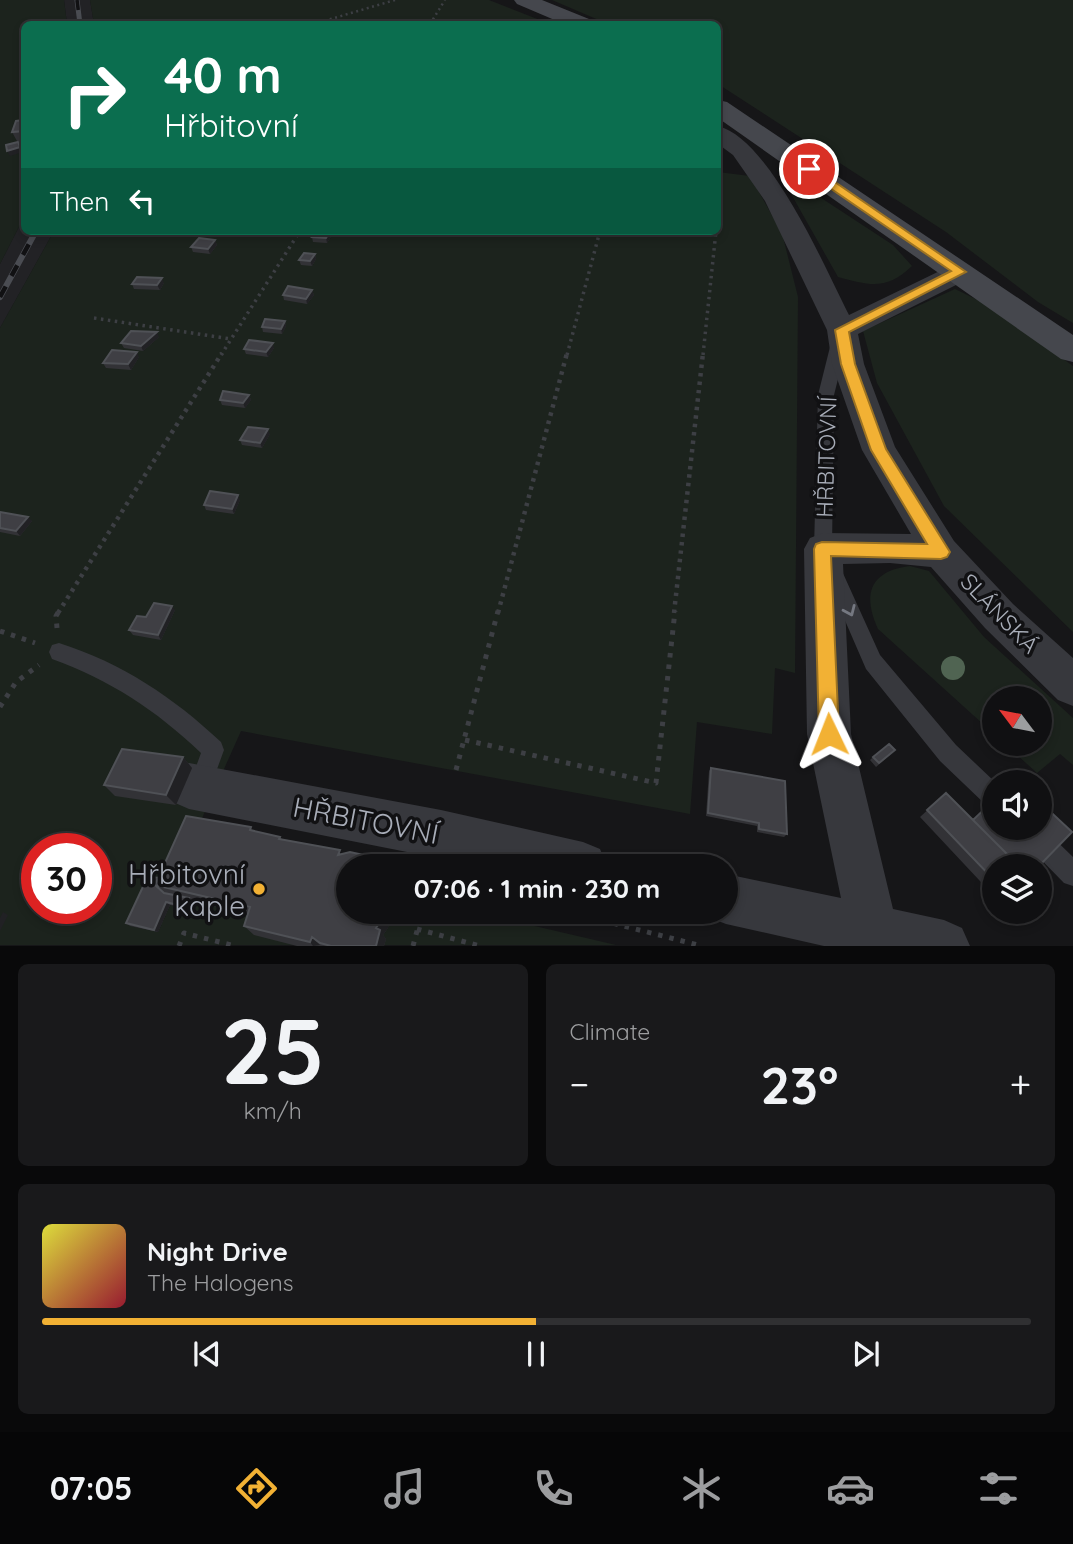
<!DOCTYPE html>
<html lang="en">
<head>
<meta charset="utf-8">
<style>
  body { margin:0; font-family:Quicksand,sans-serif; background:#19191b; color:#f1f3f6; height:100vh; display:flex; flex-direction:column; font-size:26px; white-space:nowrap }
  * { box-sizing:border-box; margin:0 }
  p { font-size:23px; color:#9c9d9f }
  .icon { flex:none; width:38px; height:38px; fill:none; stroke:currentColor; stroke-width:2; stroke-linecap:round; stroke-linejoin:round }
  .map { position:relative; height:946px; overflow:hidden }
  .sheet { display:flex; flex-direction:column; gap:18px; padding:18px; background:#09090a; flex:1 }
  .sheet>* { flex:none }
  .top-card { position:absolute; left:21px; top:21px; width:700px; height:214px; border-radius:10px; box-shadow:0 4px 10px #0003,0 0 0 2px #303032; background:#0b6e4f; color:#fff; overflow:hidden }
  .needle { width:46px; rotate:302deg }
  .controls { position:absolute; left:982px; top:686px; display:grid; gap:14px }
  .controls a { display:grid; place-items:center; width:70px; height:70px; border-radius:50%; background:#101012; box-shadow:0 4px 10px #0003,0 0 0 2px #303032; font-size:35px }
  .speed { position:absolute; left:21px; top:833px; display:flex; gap:14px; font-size:35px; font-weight:700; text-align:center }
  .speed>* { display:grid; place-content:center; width:91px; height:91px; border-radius:50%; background:#101012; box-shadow:0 4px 10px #0003,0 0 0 2px #303032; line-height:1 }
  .speed .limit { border:10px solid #d22; background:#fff; color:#111 }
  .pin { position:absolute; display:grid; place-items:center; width:60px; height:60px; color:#fff; margin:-30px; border:4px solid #fff; border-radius:50%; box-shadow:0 2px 7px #0007 }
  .me { position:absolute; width:77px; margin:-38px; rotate:358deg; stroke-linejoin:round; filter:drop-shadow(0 0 5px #0008) }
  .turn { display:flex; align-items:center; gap:24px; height:147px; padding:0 28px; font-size:32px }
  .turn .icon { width:91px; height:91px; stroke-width:2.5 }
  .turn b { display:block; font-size:49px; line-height:60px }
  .then { display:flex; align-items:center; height:66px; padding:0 28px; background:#0003; gap:14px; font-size:26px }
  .big { font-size:52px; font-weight:700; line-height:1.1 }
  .sheet .card { flex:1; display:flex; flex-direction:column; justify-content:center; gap:10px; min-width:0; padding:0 24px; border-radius:10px; background:#19191b }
  .sheet .dial { align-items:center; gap:0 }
  .dial b { font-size:91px; line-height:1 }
  .song { display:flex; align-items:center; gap:21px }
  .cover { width:84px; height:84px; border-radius:10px; background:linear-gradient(135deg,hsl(60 70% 55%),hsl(350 70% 35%)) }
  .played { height:7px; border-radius:4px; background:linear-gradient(90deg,#f2b134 50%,#303032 50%) }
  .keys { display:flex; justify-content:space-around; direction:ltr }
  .heat { display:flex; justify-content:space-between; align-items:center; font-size:38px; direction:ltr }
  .sheet .tiles { flex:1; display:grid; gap:18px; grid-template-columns:1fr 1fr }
  .card:last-child { grid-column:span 2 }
  .trip { position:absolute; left:336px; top:854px; width:402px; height:70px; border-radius:35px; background:#101012; box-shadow:0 4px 10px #0003,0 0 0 2px #303032; font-weight:700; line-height:70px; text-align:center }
  .dock { display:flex; height:112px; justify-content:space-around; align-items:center; background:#060607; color:#9c9d9f }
  .dock .icon { width:49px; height:49px }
  .dock .active { color:#f2b134 }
  .dock b { font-size:32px; color:#f1f3f6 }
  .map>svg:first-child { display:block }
</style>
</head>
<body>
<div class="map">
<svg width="1073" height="946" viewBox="0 0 1073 946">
  <rect width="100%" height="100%" fill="#161618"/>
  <path fill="#222225" d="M64,0h26l4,24h-27z
    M24,217v14h30l-54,97v-64z"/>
  <path fill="#1c231d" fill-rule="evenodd" d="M0,0h64l3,24h-43v193l-24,47z
    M90,0h399l61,24h-456z
    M552,0h521v323l-35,-21 -92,-70 -228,-148v-60h-110z
    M777,169l116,76 19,21c-25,24 -41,20 -74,11z
    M718,172l32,4 32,57 16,64 -3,376 -20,-5 -3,66 -75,-12 -7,92 -449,-83 -42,94 149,41v46h127l141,33h-616v-617l54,-97h664zM37,849h59v59h-59zM168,895l25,5 -4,9 -19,-4 -12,27 -27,-6z
    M955,289l35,17 83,60v266l-129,-126 -67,-123 -14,-52z
    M910,566l19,5 55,66 89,81v47l-13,-11 -23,19 -32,-29h35v-46h-46v36l-116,-105c-16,-35 -8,-58 32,-63z"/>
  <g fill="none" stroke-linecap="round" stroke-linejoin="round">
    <path stroke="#3d3f44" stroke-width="2.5" stroke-dasharray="2 3.5" stroke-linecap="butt" d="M314,24l81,-24
      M430,24l15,-24"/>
    <path stroke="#3d3f44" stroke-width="3.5" stroke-dasharray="2.5 4.5" stroke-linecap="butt" d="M718,220l3,-34
      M94,318l137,21
      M221,355l79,-124
      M567,355l33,-124
      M703,355l13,-124"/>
    <path stroke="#3d3f44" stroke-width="4.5" stroke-dasharray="3.5 5" stroke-linecap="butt" d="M58,613l164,-260
      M498,613l69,-260
      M674,613l29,-260"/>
    <path stroke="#3d3f44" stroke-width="5" stroke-dasharray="4.5 7" stroke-linecap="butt" d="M57,628l-1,-12 3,-5
      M0,631l35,12
      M0,707l16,-25 23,-17
      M465,740l191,43 19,-172
      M456,770l42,-159
      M569,912l133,34
      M417,929l63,17
      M179,946l5,-13 51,13
      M413,946l9,-34"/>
    <path fill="#37383d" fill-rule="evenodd" d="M839,338l8,5 -13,52 -2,154 48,106 76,90 39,37 -1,27 -8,-4 -46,-44 -74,-92 -52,-120 4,-154 13,-52z
      M59,643c63,20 114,54 162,99l3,8 -16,44 -8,3 -8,-3 -3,-8 12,-33c-45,-43 -91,-73 -149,-94l-3,-7 3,-7z
      M1040,825l33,32v29l-9,-3 -46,-47 -4,-8h26z"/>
    <path fill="#37383d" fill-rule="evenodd" d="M718,126c52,13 107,142 131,189l101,-49 10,-3 10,3 4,6 -4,6 -112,56 6,30 31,83 59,94 59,63 60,54v48l-15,-6 -73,-72 -54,-61 -41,-4 -47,1 8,170 42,175 51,11 18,8 8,18h-146l-98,-22 -18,-7 -2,-5h20v-38l115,24 -34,-164 -3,-185 6,-11 13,-5 88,1 -49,-84 -30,-86 -5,-34 -62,-129 -32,-46 -15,-11z
      M189,763l252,47 142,32 17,7 7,17h-129l-289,-57 -16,-7 -7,-16 7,-16z"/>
    <path fill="#45474d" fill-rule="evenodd" d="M514,0h28l47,19 3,5h-28l-47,-20z
      M718,100l9,2 346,233v27l-12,-3 -343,-241z"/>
    <g stroke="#4a4c52" stroke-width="5">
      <path id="rail-far1" d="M77,0l3,24"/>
    </g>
    <g stroke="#4a4c52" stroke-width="6">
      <path id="rail" d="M0,297l36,-66"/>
    </g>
    <use href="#rail-far1" stroke="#111113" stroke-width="3.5" stroke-dasharray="10" stroke-linecap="butt"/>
    <use href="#rail" stroke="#111113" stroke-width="4.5" stroke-dasharray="12" stroke-linecap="butt"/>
  </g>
  <circle fill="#506452" cx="953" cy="668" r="12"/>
  <path fill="#323236" d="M24,120v21h-7l-5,-9z
    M316,231h15l1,4 -5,8 -14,-1 -1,-5z
    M215,240l2,5 -7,9 -17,-2 -2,-5z
    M315,254l1,5 -4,7 -11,-1 -2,-5z
    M164,283l-4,7 -26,-1 -2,-5z
    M312,290l2,5 -7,9 -23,-4 -1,-5z
    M285,321l1,5 -4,8 -19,-2 -1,-5z
    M159,337l-16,14 -19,-3 -3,-5z
    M274,348l-6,9 -22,-3 -2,-5z
    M139,357l-8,13 -25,-2 -3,-5z
    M249,395l2,5 -6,8 -23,-3 -2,-5z
    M270,434l-8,14 -20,-3 -2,-5z
    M240,500l-6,14 -28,-4 -2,-5z
    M0,512l32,9 -12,15 -20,-4z
    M175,610l-14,30 -28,-5 -4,-5 17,-13z
    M891,754l-15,13 -6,-7 3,-3z
    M183,757l9,11 -16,37 -61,-9 -11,-11z
    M711,768l76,66 -3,3 -27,-5v-6l-51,-10 3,-45z
    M946,793l48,73v30l-74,-79z
    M254,831l26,6 3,3 94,22 22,1 2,3h-53v46h43l-3,16 -5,7 3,4 -2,7h-87l-43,-11 -10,-9 4,-12 -56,-13 -3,8 -19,-4 -12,27 -28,-6 -4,-3 32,-45z
    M1009,912h11l-7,4z"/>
  <path fill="#212124" d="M18,142l5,10 -13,4 -3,-5z
    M330,231l2,4 -5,8 -1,-5z
    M215,240l2,5 -7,9 -2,-5z
    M315,254l1,5 -4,7 -2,-5z
    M162,278l2,5 -4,7 -3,-5z
    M312,290l2,5 -7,9 -1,-5z
    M285,321l1,5 -4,8 -1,-5z
    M157,332l2,5 -16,14 -2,-5z
    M273,343l1,5 -6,9 -2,-5z
    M137,352l2,5 -8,13 -3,-6z
    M249,395l2,5 -6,8 -2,-5z
    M268,429l2,5 -8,14 -2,-5z
    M238,495l2,5 -6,14 -2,-5z
    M28,517l4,4 -12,15 -4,-5z
    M172,606l3,4 -14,30 -3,-5z
    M183,757l9,11 -16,37 -10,-10z
    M189,898l3,3 -3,8 -4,-2z
    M166,902l4,3 -12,27 -4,-2z
    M3,912l5,3 -8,16v-13z
    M383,912h8l-3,16 -5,7 3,4 -2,7h-8v-18z
    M312,937l8,8 -7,1 -3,-4z"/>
  <path fill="#3f3f44" stroke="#4f5156" stroke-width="2" d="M24,120v11l-12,1 4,-11z
    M18,142l2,5 -13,4 -1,-6z
    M316,231h14l-4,7 -14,-1z
    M199,238l16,2 -7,9 -17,-2z
    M304,253l11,1 -5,7 -11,-1z
    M137,277l25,1 -5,7 -25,-1z
    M288,286l24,4 -6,9 -23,-4z
    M265,319l20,2 -4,8 -19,-2z
    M131,331l26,1 -16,14 -20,-3z
    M249,340l24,3 -7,9 -22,-3z
    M112,350l25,2 -9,12 -25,-1z
    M223,391l26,4 -6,8 -23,-3z
    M248,427l20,2 -8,14 -20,-3z
    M210,491l28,4 -6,14 -28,-4z
    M0,512l28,5 -12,14 -16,-3z
    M154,603l18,3 -14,29 -29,-5 8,-14 9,1z
    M889,744l6,6 -16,13 -6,-6z
    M122,749l61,8 -17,38 -62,-10z
    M711,768l74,13 2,53 -28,-5v-6l-51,-10z
    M946,793l73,73h-25v14l-67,-70z
    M994,800v28h46v-26l32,30 -33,34h-20l-46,-46z
    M186,816l65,11 -1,3 30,7 -1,2 61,11 -2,5 12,-3 18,4 9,6 1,-4 21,5 -1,3h-50v46h35l-1,7 -6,9 4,2 -4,16h-45l-11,-3 -8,-6 -2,5 -66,-16 6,-19 -95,-22z
    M148,876l10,2 -3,7 9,8 25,5 -4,9 -19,-5 -12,28 -28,-7z"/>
  <defs><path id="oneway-chevron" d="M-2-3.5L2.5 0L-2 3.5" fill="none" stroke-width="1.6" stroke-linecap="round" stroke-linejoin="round" transform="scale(1.75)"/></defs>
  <use stroke="#757881" href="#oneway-chevron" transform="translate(850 611) rotate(66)"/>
  <path fill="#f2b134" stroke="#9d7322" stroke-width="2" d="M805,167h8l153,105 -117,60 6,32 31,85 64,103 -3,5 -6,2 -110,-3 8,178 -3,7 -7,3 -7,-3 -3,-7 -5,-185 2,-5 6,-2 105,2 -56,-94 -30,-86 -6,-34 116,-59 -146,-100z"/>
  <circle fill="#f2b134" stroke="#111113" stroke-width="2.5" cx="259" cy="889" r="7"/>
  <g text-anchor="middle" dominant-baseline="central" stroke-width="7" stroke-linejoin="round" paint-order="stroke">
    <g font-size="23" fill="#a8adb8" stroke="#111113">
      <text transform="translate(826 457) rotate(-88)">HŘBITOVNÍ</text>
      <text transform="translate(1000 613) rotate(46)">SLÁNSKÁ</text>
    </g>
    <g font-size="28" fill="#a8adb8" stroke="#111113">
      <text transform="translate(366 820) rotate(11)">HŘBITOVNÍ</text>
    </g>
    <g font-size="28" fill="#a8adb8" stroke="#111113" text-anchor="end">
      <text x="245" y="873">Hřbitovní<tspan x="245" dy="32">kaple</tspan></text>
    </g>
  </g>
</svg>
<div class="controls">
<a><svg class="needle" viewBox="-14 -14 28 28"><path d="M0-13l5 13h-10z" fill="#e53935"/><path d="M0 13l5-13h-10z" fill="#9c9d9f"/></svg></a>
<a><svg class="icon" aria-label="sound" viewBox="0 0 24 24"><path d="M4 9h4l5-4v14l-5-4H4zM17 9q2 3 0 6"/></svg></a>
<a><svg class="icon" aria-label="layers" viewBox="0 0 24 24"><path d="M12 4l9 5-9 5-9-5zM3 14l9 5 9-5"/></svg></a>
</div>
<div class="speed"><div class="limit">30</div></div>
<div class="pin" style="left:809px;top:169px;background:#d93025"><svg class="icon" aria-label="arrive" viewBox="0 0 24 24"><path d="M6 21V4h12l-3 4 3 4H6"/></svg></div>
<svg class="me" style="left:829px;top:734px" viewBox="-20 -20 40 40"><path d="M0-17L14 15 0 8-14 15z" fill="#f2b134" stroke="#fff" stroke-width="4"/></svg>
<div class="trip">07:06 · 1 min · 230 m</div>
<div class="top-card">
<div class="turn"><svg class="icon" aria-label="right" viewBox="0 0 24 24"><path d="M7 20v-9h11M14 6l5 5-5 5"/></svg><div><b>40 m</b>Hřbitovní</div></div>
<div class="then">Then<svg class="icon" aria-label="left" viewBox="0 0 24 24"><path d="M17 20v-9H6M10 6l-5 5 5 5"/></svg></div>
</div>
</div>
<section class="sheet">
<div class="tiles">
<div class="card dial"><b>25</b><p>km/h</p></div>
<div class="card"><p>Climate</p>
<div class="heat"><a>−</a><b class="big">23°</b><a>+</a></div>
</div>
<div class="card">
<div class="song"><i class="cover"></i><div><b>Night Drive</b><p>The Halogens</p></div></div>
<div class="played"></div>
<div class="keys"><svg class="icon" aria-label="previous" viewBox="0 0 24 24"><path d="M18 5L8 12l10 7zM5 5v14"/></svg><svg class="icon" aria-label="pause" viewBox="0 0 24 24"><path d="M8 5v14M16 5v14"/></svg><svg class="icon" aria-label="next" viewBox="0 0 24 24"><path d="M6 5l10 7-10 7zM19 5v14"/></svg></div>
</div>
</div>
</section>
<nav class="dock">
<b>07:05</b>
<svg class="icon active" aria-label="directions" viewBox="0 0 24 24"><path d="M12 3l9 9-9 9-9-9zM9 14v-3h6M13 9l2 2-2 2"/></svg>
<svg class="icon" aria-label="music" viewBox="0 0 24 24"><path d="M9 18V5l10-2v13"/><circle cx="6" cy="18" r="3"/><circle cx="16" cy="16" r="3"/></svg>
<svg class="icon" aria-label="phone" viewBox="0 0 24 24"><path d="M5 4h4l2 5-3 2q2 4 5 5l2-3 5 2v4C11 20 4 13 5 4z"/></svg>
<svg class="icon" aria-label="climate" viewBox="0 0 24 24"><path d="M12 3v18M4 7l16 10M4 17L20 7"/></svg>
<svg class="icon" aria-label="car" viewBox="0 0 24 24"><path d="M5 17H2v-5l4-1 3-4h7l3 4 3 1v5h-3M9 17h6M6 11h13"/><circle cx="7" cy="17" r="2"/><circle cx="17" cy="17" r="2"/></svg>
<svg class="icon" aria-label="filters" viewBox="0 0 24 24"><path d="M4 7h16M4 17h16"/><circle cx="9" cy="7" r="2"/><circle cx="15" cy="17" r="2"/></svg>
</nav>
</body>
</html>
